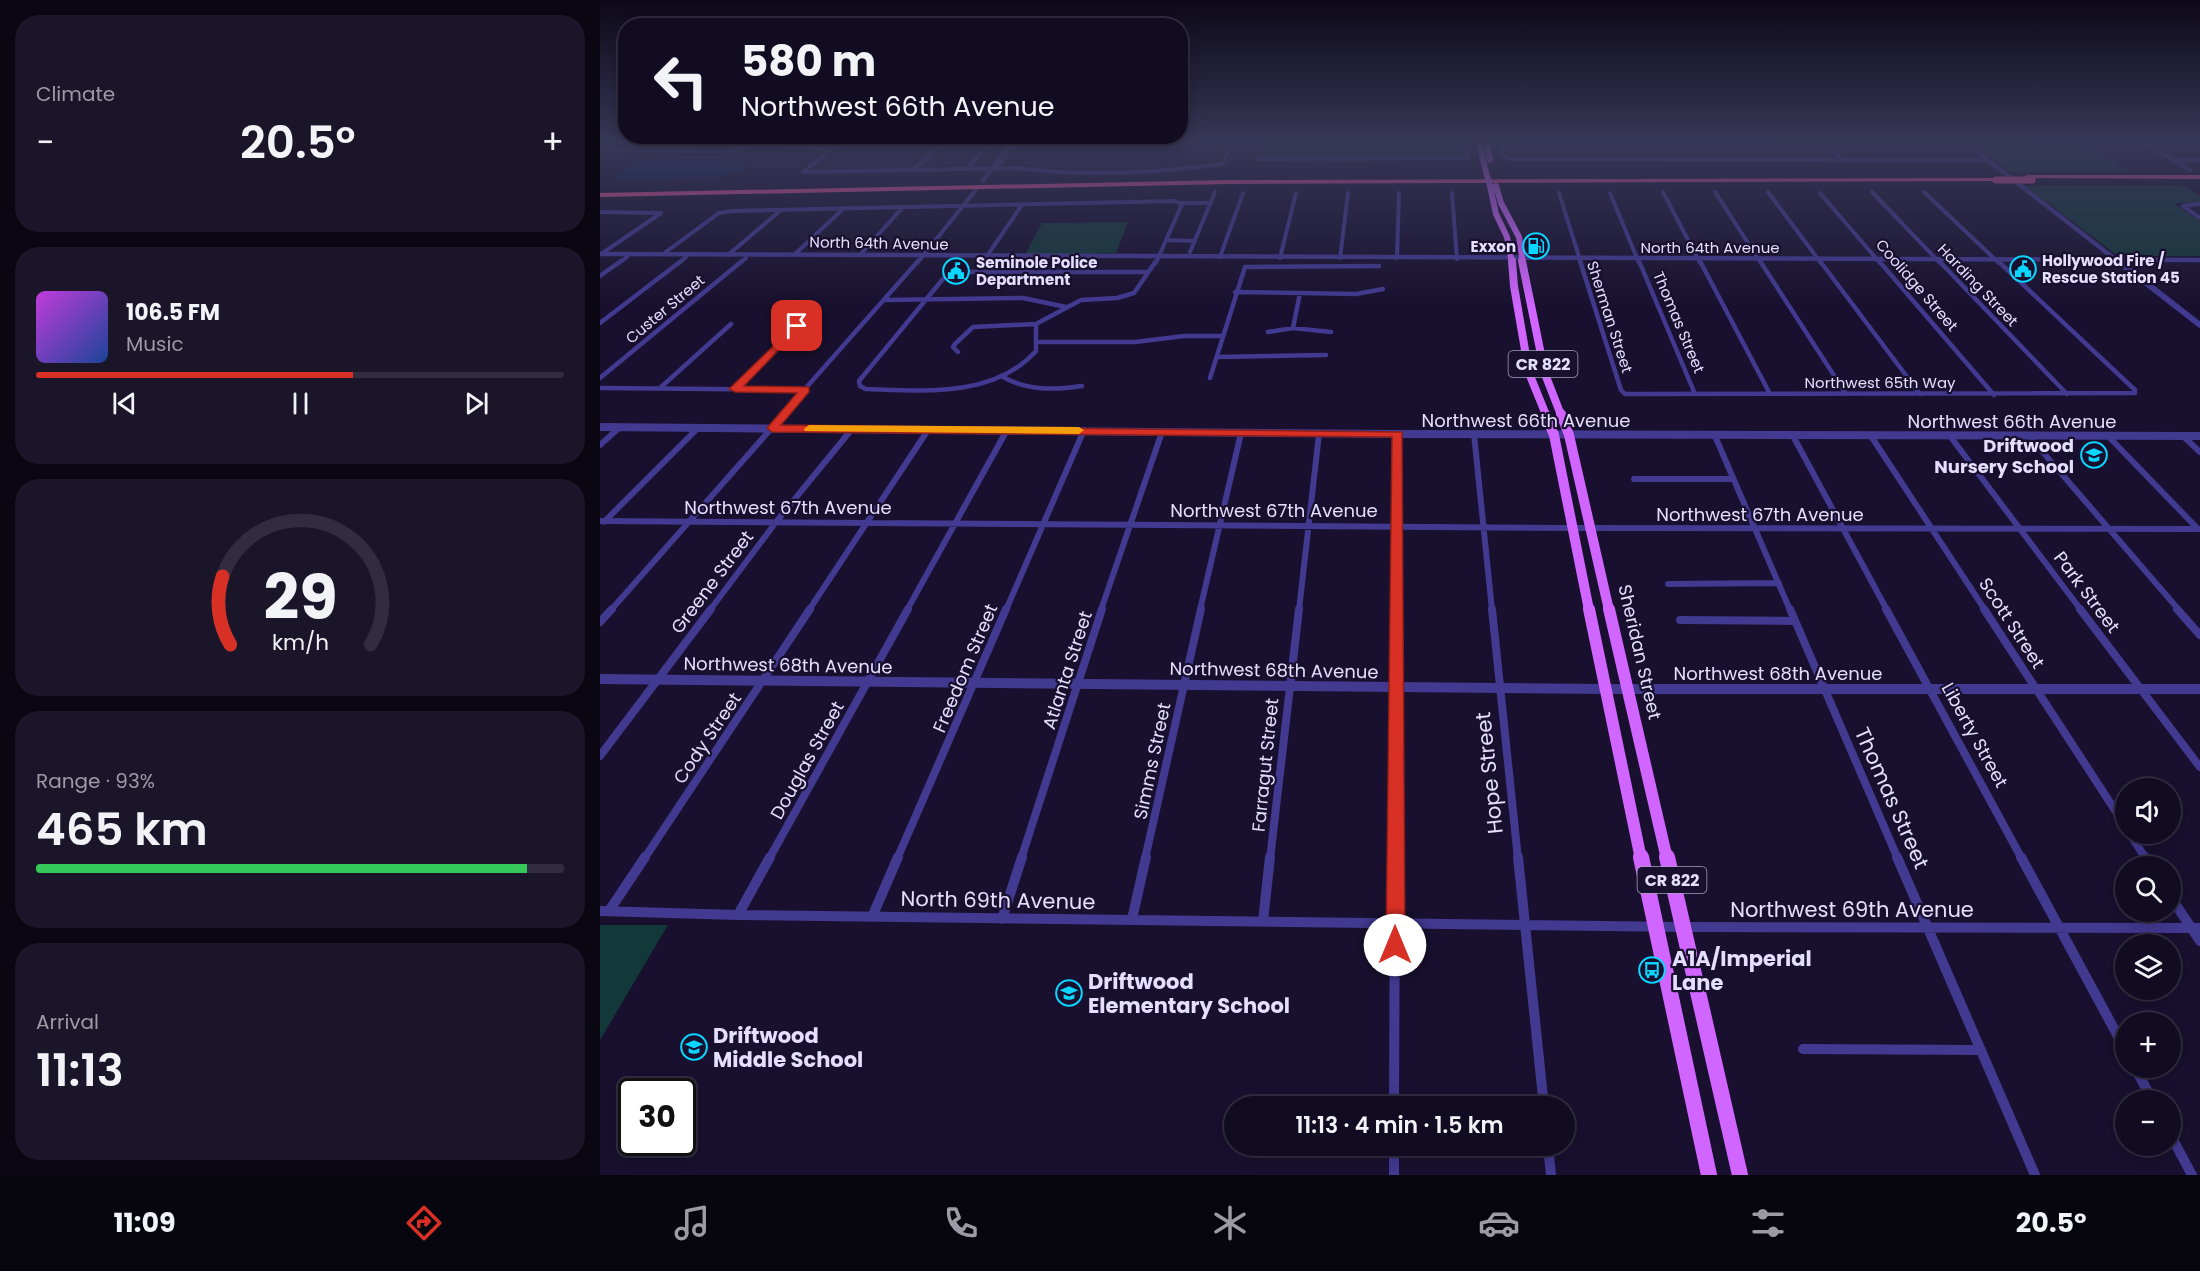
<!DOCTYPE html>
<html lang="en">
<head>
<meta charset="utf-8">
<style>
  body { margin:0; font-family:Poppins,sans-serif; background:#1b152a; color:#f1f3f6; height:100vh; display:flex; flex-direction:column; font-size:22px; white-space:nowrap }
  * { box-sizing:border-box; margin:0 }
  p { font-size:20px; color:#9c9ba5 }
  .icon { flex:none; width:33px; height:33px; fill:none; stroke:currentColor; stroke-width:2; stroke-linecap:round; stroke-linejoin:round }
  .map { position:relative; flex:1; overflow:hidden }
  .side { display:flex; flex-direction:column; gap:15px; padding:15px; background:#0a0713; width:600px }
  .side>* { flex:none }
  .guide { position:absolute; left:18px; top:18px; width:570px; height:126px; border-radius:24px; box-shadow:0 3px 15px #0003,0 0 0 2px #312c40; background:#120c22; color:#f1f3f6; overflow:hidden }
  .tools { position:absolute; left:1515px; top:778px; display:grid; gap:12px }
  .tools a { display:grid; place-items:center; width:66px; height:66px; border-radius:50%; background:#120c22; box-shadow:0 3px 15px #0003,0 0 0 2px #312c40; font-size:30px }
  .speed { position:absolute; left:18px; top:1078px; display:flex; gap:12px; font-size:30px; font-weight:700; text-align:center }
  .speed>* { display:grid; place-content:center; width:78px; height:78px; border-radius:50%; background:#120c22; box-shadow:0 3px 15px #0003,0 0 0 2px #312c40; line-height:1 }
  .speed .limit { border:3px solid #111; border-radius:9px; background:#fff; color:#111 }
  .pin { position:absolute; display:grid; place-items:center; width:51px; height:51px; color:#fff; margin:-26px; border-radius:12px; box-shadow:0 3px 9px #0006 }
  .me { position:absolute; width:66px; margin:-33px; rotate:0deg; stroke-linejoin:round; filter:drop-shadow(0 0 4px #0008) }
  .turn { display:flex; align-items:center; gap:21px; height:126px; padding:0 24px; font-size:27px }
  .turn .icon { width:78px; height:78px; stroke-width:2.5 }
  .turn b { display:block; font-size:42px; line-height:51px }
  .big { font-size:45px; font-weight:600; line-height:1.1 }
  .side .card { flex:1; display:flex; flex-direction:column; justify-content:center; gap:9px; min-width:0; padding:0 21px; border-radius:24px; background:#1b152a }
  .side .dial { align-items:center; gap:0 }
  .dial svg { height:156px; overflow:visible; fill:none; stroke:#312c40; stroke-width:7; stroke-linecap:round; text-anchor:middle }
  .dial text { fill:#f1f3f6; stroke:none }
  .song { display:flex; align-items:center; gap:18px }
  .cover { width:72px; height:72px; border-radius:9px; background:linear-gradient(135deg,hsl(290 70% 55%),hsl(220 70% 35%)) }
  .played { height:6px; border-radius:3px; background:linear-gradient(90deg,#d93025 60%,#312c40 60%) }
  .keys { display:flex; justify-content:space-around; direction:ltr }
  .heat { display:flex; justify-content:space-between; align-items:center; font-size:33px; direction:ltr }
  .charge { height:9px; border-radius:4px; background:linear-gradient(90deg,#34c759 93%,#312c40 0) }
  .trip { position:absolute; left:624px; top:1096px; width:351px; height:60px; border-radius:30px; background:#120c22; box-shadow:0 3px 15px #0003,0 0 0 2px #312c40; font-weight:600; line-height:60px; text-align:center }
  .dock { display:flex; height:96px; justify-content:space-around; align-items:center; background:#07050e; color:#9c9ba5 }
  .dock .icon { width:42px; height:42px }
  .dock .active { color:#d93025 }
  .dock b { font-size:27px; color:#f1f3f6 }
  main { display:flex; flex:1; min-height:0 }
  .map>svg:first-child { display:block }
</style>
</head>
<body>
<main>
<section class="side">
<div class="card"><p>Climate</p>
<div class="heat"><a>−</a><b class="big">20.5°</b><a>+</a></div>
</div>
<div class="card">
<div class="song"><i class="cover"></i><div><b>106.5 FM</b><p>Music</p></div></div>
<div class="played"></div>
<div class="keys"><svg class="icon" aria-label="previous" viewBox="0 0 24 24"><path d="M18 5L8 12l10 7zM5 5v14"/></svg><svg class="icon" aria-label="pause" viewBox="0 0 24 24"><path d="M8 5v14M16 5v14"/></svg><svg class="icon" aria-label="next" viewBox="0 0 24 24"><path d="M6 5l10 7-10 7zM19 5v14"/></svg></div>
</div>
<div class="card dial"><svg viewBox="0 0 100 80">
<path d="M14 69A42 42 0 1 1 86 69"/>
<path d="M14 69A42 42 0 0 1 10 34" stroke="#d93025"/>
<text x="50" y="56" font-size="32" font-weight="700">29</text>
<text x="50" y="72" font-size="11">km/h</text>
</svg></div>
<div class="card"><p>Range · 93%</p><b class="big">465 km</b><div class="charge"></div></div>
<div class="card"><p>Arrival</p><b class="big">11:13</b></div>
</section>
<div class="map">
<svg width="1600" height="1175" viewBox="0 0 1600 1175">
  <rect width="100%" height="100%" fill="#18102e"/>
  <path fill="#133839" d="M665,142h197l1,15h-203z
    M1371,142h112l47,30h-119z
    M1426,186h157l17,10v7h-27l27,18v35h-70l-16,-3z
    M528,222l-12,31 -91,2 17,-32z
    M0,925h68l-68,115z"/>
  <path fill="#081d50" d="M43,159l104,2 -3,8 -20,8 -113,3 13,-8c3,-7 12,-11 19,-13z"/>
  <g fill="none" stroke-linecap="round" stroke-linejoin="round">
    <path stroke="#423990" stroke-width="4" d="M352,142h58
      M459,142h73
      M901,142l2,14 8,3 476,1
      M1225,142l16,17
      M1543,142l47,28
      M901,143h325
      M167,144l64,6
      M0,150l130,1 41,-9
      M657,159l207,-1 4,-1 -2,-15
      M1576,160h24
      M394,167l5,-2 18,-23
      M367,169l23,-27
      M313,170l31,-28
      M203,172l214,-4c67,9 138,5 205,-4l11,-22
      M203,172l38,-30
      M383,181l28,-39
      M1063,192l37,71
      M1115,192l46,71
      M1168,192l53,71
      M1272,192l68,71
      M1324,192l75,71
      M852,193l5,66
      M959,193l22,70
      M1010,193l29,70
      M1220,193l60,70
      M581,203h30
      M1583,206l17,12
      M1583,206l17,-2
      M0,212l61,1
      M566,240l29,1
      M590,252l25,-60
      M1,254l60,-41
      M63,254l56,-41 13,-2 442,-10 8,3 -26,59
      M195,254l49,-46
      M128,255l53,-45
      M260,255l43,-48
      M387,256l35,-51
      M620,257l23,-64
      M680,258l16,-65
      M740,258l8,-65
      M797,258l2,-65
      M19,263l8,-6
      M79,263l7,-6
      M140,263l6,-5
      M317,263l58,-72"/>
    <path stroke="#423990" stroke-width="4.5" d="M980,261l41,129 4,4 510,-1v-3l-137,-129
      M1039,261l56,133
      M1100,261l70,133
      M1160,261l86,133
      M1220,261l100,133
      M1279,261l115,134
      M1339,261l128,133
      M548,272h-190l-11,2 -88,107 1,5 6,3c58,2 128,9 170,-38v-27l45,-24 36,-2 17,-5 22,-32
      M0,276l21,-15
      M635,292l121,2 27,-5
      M285,300l138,-2 43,9
      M0,323l81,-62
      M693,328l7,-35
      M668,332l25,-4 38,4
      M437,342h98l49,-6h38
      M358,352l-5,-5 2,-3 18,-17 63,-3
      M617,357l109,-2
      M403,377c25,14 51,13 79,9
      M0,378l142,-117
      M610,378l35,-111 134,-1
      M0,388l205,2
      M60,388l71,-64
      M135,389l62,-63
      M182,415l136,-154"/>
    <path stroke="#423990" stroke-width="6" d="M874,434l18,176
      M1115,436l75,174
      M1193,436l94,174
      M1271,436l114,174
      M1350,436l131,174
      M1429,436l150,174
      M1508,436l90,93
      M1583,436l17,16
      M0,445l19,-17
      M1034,479h98
      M0,521l973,7 627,1
      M4,522l94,-94
      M1068,584l111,-1
      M11,610l173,-196
      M110,610l66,-88 76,-93
      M209,610l119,-180
      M307,610l100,-180
      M406,610l78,-180
      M501,610l61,-178
      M600,610l41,-177
      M699,610l20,-176
      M797,610l1,-176"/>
    <path stroke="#423990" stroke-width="8" d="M892,609l26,250
      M1190,609l108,250
      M1286,609l136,250
      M1384,609l142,218
      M1480,609l120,158
      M1577,609l23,26
      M1080,620l115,1
      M0,622l12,-13
      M0,756l111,-147
      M1530,834l16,25
      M44,859l166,-250
      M169,859l139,-250
      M297,859l109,-250
      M421,859l81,-250
      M545,859l56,-250
      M670,859l29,-250
      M795,859l2,-250"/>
    <path stroke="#423990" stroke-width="10" d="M918,857l26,250
      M1297,857l138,318
      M1421,857l105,194
      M1545,857l6,10
      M1570,896l30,45
      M0,911l138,4 945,12 517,1
      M9,911l36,-54
      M138,915l32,-58
      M272,917l26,-60
      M402,919l20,-62
      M532,919l14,-62
      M663,921l7,-64
      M1203,1049l178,1
      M1535,1068l18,33
      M794,1107l1,-250
      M1570,1134l22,41
      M794,1146v29
      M948,1146l3,29"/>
    <path stroke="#423990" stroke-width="4.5" d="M1365,142l155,121
      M0,254l1600,6"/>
    <path stroke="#423990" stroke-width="6" d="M1518,261l82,64"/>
    <path stroke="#423990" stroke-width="8" d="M0,427l798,7 802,2"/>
    <path stroke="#423990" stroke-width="10" d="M0,679l1005,10h595"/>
    <path stroke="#d065ff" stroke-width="6" d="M879,142l7,30
      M887,142l3,18
      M890,186l6,28 11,23 5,26
      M896,186l5,17 18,34 4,26"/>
    <path stroke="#d065ff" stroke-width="8" d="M912,261l2,25 15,87 17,42
      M922,261l23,113 16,41"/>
    <path stroke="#d065ff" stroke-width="10" d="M945,414l9,21 35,175
      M961,414l8,21 40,175"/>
    <path stroke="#d065ff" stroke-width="12" d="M989,609l52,250
      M1009,609l58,250"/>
    <path stroke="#d065ff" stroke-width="16" d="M1041,857l68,318
      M1067,857l73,318"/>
    <path fill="#ff599d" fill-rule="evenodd" d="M1427,175h173v4l-175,-1 -1,-1z
      M1396,178l3,2 -1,1 -770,3 -628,13v-4l628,-13z"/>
    <path stroke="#d065ff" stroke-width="6" d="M886,172l4,14"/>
    <path stroke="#ff599d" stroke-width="7" d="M1396,180h36"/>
  </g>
  <linearGradient id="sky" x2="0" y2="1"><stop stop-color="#0d0919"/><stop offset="0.46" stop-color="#373757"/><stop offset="1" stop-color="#373757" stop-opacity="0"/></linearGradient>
  <rect width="1600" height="307" fill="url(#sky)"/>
  <path fill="#d93025" stroke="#8d1f18" stroke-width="1.5" d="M197,323l5,3 -2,2 -56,58 65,1v5l-28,33 621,7 3,513 -3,6 -7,3 -7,-3 -2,-6 6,-508 -620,-5 -5,-4 30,-35 -62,-1 -6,-3z"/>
  <path fill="#f59e0b" d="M209,425l270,2 5,3 -5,4 -274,-3 -1,-2z"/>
  <defs>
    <g id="fuel-ring" transform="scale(1.35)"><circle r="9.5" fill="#18102e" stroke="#0ad6ff" stroke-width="1.5"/><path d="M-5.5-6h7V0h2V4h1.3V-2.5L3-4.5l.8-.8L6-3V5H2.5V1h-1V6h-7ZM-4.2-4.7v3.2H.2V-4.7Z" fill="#0ad6ff"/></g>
    <g id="civic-ring" transform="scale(1.35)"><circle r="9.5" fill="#18102e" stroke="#0ad6ff" stroke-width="1.5"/><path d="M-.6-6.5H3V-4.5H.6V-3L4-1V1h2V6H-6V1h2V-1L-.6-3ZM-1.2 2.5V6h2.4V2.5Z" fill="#0ad6ff"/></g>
    <g id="school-ring" transform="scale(1.35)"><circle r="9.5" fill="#18102e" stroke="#0ad6ff" stroke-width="1.5"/><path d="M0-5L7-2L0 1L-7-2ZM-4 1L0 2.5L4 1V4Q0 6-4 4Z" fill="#0ad6ff"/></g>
    <g id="bus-ring" transform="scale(1.35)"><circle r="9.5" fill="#18102e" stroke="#0ad6ff" stroke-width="1.5"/><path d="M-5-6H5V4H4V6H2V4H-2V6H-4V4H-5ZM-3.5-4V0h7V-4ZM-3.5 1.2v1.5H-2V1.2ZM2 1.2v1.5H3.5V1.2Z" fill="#0ad6ff"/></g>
  </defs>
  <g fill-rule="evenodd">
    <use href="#fuel-ring" x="936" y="246"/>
    <use href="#civic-ring" x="1423" y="269"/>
    <use href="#civic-ring" x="356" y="271"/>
    <use href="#school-ring" x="1494" y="455"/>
    <use href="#bus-ring" x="1052" y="970"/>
    <use href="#school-ring" x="469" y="993"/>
    <use href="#school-ring" x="94" y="1047"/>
  </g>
  <g text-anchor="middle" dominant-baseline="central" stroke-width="4.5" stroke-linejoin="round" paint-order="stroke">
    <g font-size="15" fill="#e4deff" stroke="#18102e">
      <text transform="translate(279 243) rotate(1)">North 64th Avenue</text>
      <text x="1110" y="247">North 64th Avenue</text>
      <text transform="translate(1317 285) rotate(49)">Coolidge Street</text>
      <text transform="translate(1378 285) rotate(46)">Harding Street</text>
      <text transform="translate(65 309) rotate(-40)">Custer Street</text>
      <text transform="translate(1010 317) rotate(72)">Sherman Street</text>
      <text transform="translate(1079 322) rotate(67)">Thomas Street</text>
      <text x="1280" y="382">Northwest 65th Way</text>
    </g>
    <g font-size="15" font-weight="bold" fill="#e4deff" stroke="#18102e" text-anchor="start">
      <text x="916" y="246" text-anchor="end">Exxon</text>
      <text x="1442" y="260">Hollywood Fire /<tspan x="1442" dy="17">Rescue Station 45</tspan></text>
      <text x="376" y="262">Seminole Police<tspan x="376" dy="17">Department</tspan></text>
    </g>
    <g fill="#18102e" stroke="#a7a0c0" stroke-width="1.5">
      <rect x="908.5" y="351" width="69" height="26" rx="4.5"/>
      <rect x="1037.5" y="867" width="69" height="26" rx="4.5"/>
    </g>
    <g font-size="16" font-weight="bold" fill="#e4deff">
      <text x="943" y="364">CR 822</text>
      <text x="1072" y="880">CR 822</text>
    </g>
    <g font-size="18" fill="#e4deff" stroke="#18102e">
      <text x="926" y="420">Northwest 66th Avenue</text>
      <text x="1412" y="421">Northwest 66th Avenue</text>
      <text x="188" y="507">Northwest 67th Avenue</text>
      <text x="674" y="510">Northwest 67th Avenue</text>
      <text x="1160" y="514">Northwest 67th Avenue</text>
      <text transform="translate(112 582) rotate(-53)">Greene Street</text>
      <text transform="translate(1487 592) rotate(53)">Park Street</text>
      <text transform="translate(1412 623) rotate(57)">Scott Street</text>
      <text transform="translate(1040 652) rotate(77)">Sheridan Street</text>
      <text transform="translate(188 665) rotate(1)">Northwest 68th Avenue</text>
      <text transform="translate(365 668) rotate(-67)">Freedom Street</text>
      <text transform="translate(467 670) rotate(-72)">Atlanta Street</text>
      <text transform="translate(674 670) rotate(1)">Northwest 68th Avenue</text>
      <text x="1178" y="673">Northwest 68th Avenue</text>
      <text transform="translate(1375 735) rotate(61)">Liberty Street</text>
      <text transform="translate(107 738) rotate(-56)">Cody Street</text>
      <text transform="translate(207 760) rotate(-61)">Douglas Street</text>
      <text transform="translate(552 761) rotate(-78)">Simms Street</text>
      <text transform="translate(665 765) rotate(-84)">Farragut Street</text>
    </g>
    <g font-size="18" font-weight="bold" fill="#e4deff" stroke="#18102e" text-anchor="end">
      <text x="1474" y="445">Driftwood<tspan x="1474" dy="21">Nursery School</tspan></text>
    </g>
    <g font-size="21" fill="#e4deff" stroke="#18102e">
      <text transform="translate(889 773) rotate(-96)">Hope Street</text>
      <text transform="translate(1292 798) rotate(66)">Thomas Street</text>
      <text transform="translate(398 900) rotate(1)">North 69th Avenue</text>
      <text x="1252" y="909">Northwest 69th Avenue</text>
    </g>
    <g font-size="21" font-weight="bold" fill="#e4deff" stroke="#18102e" text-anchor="start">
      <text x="1072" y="958">A1A/Imperial<tspan x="1072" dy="24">Lane</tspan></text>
      <text x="488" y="981">Driftwood<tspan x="488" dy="24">Elementary School</tspan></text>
      <text x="113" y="1035">Driftwood<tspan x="113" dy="24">Middle School</tspan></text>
    </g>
  </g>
</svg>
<div class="tools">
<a><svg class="icon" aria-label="sound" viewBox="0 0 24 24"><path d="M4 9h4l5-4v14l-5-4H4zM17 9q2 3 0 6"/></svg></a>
<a><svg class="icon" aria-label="search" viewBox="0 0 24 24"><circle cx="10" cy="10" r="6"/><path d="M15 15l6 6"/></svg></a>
<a><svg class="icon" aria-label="layers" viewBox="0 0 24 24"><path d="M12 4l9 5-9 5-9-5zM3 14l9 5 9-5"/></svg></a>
<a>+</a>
<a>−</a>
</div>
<div class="speed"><div class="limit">30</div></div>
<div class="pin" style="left:197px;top:326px;background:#d93025"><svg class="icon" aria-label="arrive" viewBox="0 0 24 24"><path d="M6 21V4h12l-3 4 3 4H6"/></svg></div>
<svg class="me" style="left:795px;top:945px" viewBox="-20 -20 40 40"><circle r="19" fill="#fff"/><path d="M0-13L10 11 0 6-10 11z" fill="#d93025"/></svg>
<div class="trip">11:13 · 4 min · 1.5 km</div>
<div class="guide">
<div class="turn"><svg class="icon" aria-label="left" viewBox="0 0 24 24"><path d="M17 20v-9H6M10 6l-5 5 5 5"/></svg><div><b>580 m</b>Northwest 66th Avenue</div></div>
</div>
</div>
</main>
<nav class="dock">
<b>11:09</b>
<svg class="icon active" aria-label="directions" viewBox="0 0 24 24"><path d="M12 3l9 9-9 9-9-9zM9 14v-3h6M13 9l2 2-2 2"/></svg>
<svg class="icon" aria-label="music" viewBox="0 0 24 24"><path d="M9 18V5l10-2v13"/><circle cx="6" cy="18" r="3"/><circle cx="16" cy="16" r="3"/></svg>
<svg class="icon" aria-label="phone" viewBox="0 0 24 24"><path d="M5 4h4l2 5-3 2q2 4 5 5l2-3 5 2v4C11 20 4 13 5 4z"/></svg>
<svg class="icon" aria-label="climate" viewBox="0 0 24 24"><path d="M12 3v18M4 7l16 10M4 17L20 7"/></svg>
<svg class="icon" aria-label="car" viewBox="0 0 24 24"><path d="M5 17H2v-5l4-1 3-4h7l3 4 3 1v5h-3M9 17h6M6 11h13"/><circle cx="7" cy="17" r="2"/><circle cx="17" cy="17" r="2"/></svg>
<svg class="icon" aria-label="filters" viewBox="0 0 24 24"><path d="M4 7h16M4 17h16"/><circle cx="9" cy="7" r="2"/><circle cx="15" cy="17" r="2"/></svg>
<b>20.5°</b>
</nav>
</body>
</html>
